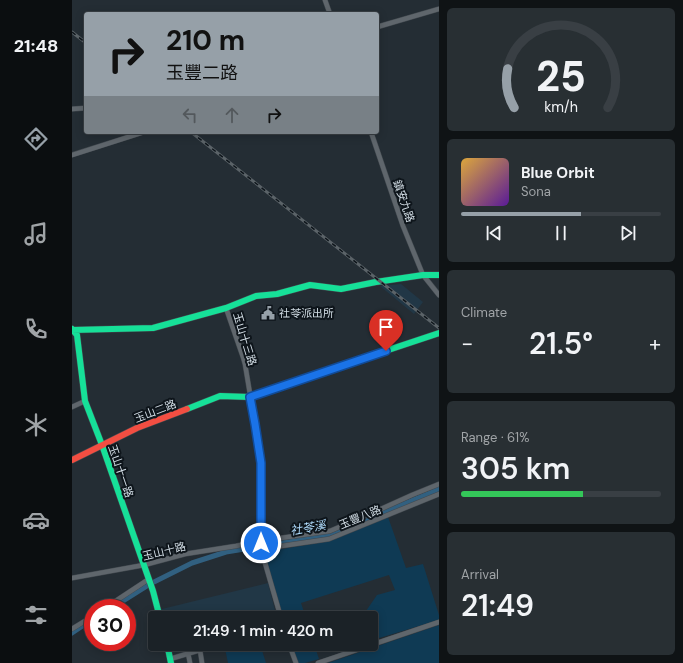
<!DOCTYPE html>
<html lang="en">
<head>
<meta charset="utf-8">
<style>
  body { margin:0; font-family:"DM Sans","Noto Sans TC",sans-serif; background:#282f33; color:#f1f3f6; height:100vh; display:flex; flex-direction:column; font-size:15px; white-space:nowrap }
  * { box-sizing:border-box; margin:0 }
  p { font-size:13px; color:#a0a4a7 }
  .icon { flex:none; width:22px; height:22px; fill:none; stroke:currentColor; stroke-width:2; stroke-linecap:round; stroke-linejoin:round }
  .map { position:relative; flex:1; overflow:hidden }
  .details { display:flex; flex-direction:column; gap:8px; padding:8px; background:#0f1315; width:244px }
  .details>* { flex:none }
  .banner { position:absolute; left:12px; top:12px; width:295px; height:122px; border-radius:4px; box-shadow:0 2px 10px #0003,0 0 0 1px #393f44; background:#96a0a8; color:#111; overflow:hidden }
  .speed { position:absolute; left:12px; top:599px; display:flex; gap:8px; font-size:20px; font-weight:700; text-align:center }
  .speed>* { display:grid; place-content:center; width:52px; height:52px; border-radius:50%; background:#1b2227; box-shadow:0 2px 10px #0003,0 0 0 1px #393f44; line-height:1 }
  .speed .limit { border:6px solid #d22; background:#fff; color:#111 }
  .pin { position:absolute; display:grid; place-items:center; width:34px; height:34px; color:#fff; margin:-41px -17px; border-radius:50% 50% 50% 0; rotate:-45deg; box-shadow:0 0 4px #0007 }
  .pin .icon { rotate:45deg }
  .me { position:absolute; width:44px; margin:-22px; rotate:0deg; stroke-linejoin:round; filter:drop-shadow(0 0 3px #0008) }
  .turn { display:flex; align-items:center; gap:14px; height:84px; padding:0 16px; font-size:18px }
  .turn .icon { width:52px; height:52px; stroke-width:2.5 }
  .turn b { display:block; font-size:28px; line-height:34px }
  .lanes { display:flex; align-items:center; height:38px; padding:0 16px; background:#0003; justify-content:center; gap:20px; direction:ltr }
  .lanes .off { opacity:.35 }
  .big { font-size:30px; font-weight:600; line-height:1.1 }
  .details .tile { flex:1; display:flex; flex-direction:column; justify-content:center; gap:6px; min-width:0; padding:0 14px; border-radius:6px; background:#282f33 }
  .details .dial { align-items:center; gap:0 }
  .dial svg { height:104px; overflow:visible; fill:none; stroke:#393f44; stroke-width:7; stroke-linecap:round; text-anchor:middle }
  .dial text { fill:#f1f3f6; stroke:none }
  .song { display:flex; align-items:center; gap:12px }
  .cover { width:48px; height:48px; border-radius:6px; background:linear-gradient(135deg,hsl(40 70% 55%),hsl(270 70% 35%)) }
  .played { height:4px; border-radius:2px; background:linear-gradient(90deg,#96a0a8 60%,#393f44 60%) }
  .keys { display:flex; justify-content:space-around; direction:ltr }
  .heat { display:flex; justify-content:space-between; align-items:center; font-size:22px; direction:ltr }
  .charge { height:6px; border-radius:3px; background:linear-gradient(90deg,#34c759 61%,#393f44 0) }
  .trip { position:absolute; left:76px; top:611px; width:230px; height:40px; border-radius:4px; background:#1b2227; box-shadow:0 2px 10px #0003,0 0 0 1px #393f44; font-weight:600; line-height:40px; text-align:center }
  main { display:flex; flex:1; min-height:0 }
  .tab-bar { display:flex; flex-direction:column; width:72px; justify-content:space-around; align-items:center; background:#0b0e10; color:#a0a4a7 }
  .tab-bar .icon { width:28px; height:28px }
  .tab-bar .current { color:#96a0a8 }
  .tab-bar b { font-size:18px; color:#f1f3f6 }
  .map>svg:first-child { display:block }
</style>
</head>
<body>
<main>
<nav class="tab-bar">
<b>21:48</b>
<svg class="icon current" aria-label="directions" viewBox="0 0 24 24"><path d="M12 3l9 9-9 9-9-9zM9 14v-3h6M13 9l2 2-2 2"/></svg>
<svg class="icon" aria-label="music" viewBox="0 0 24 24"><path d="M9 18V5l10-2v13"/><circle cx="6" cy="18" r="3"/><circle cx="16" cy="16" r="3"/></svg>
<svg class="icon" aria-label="phone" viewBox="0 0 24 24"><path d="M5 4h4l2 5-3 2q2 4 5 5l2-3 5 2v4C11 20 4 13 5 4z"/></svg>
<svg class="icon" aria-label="climate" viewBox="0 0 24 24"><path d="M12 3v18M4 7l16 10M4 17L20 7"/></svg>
<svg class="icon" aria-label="car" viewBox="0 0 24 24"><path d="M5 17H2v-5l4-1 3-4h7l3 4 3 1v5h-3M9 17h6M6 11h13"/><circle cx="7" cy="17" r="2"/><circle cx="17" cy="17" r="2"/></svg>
<svg class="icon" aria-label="filters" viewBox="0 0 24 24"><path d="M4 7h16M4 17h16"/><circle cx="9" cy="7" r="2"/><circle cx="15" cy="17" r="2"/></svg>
</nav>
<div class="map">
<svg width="367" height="663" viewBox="0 0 367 663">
  <rect width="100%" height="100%" fill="#242d34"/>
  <path fill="#213746" d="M329,284l22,18 -9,12 -34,-28z
    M196,583l9,35h-114l-2,-9h1z"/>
  <path fill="#0f3a54" d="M316,517l18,51 17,-4 16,51v5l-63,19 -5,-15v-6h-2l-3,-7 11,-16 18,-5 -6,-15 -88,28 5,15h-24l-18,-66 66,-11z
    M367,625v38h-111z
    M152,644h36l6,19h-38z
    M218,644h24l5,15 -14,4h-8z"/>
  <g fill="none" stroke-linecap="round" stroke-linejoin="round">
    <path stroke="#316080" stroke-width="5" d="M82,582l38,-19 34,-11 104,-17 109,-46
      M40,608l35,-22
      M0,633l15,-10"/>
    <g stroke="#42494f" stroke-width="5.5">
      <path id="street" d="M253,0l5,14
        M305,27l62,-18
        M0,109l14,-1
        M299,132l32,94 20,49 16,20
        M0,155l72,-23
        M154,308l17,49 2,7 10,60 6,39 -1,78 1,8 20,69
        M0,407l13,-6
        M189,549l68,-10 110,-45
        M0,578l72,-13 41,-11 51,-8 24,-5 70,-10 40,-17 42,-19 27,-11
        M33,608l44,-29
        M0,629l21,-13
        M217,644l7,19
        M116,653l2,10
        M98,659l30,-9 2,13
        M246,663l121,-41"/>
    </g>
    <g stroke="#42494f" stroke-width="7">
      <path id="fast" d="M0,329l5,6 8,66 17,44 51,146 7,27
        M0,330l81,-2 73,-20 30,-12 21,-2 33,-9 31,4 35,-7 47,-7h16
        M115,409l33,-13 30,1 42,-15 147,-49
        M95,644l4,19"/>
    </g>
    <g stroke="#42494f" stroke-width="7">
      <path id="jam" d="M0,460l65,-32 50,-19"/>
    </g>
    <use href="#street" stroke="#5f666c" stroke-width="4.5"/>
    <use href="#fast" stroke="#16e098" stroke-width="6"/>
    <use href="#jam" stroke="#f24e42" stroke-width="6"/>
    <g stroke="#5b6368" stroke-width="3">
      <path id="rail" d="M0,32l14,11
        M119,132l248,196"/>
    </g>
    <use href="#rail" stroke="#0e151b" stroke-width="1.5" stroke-dasharray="4.5" stroke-linecap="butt"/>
  </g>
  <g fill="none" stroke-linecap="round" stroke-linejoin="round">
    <g stroke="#114b97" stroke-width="10">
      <path id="route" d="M189,543v-80l-6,-39 -5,-27 136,-46"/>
    </g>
    <use href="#route" stroke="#1a73e8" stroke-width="7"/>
  </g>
  <defs>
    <g id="civic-bare" transform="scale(1.08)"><path d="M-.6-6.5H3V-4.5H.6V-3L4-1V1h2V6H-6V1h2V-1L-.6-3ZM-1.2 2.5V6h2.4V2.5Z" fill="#96a0a8" stroke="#0e151b" stroke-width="2.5" paint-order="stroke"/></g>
  </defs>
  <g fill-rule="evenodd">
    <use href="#civic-bare" x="196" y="313"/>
  </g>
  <g text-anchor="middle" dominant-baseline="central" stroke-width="4" stroke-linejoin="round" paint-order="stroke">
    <g font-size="11" fill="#d3dee6" stroke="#0e151b">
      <text transform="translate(332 201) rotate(71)">鎮安九路</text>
      <text transform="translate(173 339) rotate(73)">玉山十三路</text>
      <text transform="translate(83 411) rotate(-21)">玉山二路</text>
      <text transform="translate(49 471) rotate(71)">玉山十一路</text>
      <text transform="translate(288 517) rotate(-22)">玉豐八路</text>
      <text transform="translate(92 551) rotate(-14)">玉山十路</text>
    </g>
    <g font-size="11" fill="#d3dee6" stroke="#0e151b" text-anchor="start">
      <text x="207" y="313">社苓派出所</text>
    </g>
    <g font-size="12" font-style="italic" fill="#b0dcfd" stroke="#0e151b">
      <text transform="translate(236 528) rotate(-10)">社苓溪</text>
    </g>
  </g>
</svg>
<div class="speed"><div class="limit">30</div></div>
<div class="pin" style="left:314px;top:351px;background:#d93025"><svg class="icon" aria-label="arrive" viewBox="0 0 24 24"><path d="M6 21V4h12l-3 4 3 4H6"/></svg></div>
<svg class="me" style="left:189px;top:543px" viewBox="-20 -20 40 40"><circle r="17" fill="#1a73e8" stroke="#fff" stroke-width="3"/><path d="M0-11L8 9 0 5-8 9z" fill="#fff"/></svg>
<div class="trip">21:49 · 1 min · 420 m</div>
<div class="banner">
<div class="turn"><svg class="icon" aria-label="right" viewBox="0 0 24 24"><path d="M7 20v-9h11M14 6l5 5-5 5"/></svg><div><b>210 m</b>玉豐二路</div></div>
<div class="lanes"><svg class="icon off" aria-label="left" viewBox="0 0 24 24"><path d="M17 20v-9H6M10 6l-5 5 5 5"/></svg><svg class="icon off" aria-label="ahead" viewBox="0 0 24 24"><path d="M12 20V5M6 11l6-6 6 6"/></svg><svg class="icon" aria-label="right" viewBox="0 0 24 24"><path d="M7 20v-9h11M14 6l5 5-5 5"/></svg></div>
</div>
</div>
<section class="details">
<div class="tile dial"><svg viewBox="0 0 100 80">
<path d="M14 69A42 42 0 1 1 86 69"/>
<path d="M14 69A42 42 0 0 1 9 39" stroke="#96a0a8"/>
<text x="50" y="56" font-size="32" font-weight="700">25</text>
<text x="50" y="72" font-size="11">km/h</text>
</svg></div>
<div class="tile">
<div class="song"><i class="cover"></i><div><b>Blue Orbit</b><p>Sona</p></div></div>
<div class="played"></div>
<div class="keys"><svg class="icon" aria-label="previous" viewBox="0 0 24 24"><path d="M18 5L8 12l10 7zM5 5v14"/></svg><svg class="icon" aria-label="pause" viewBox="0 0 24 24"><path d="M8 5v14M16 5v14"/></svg><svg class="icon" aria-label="next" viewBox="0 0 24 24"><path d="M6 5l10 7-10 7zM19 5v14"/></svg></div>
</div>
<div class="tile"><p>Climate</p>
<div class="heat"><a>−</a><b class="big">21.5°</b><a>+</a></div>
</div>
<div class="tile"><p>Range · 61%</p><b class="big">305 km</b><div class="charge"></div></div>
<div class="tile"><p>Arrival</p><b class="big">21:49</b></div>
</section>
</main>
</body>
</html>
